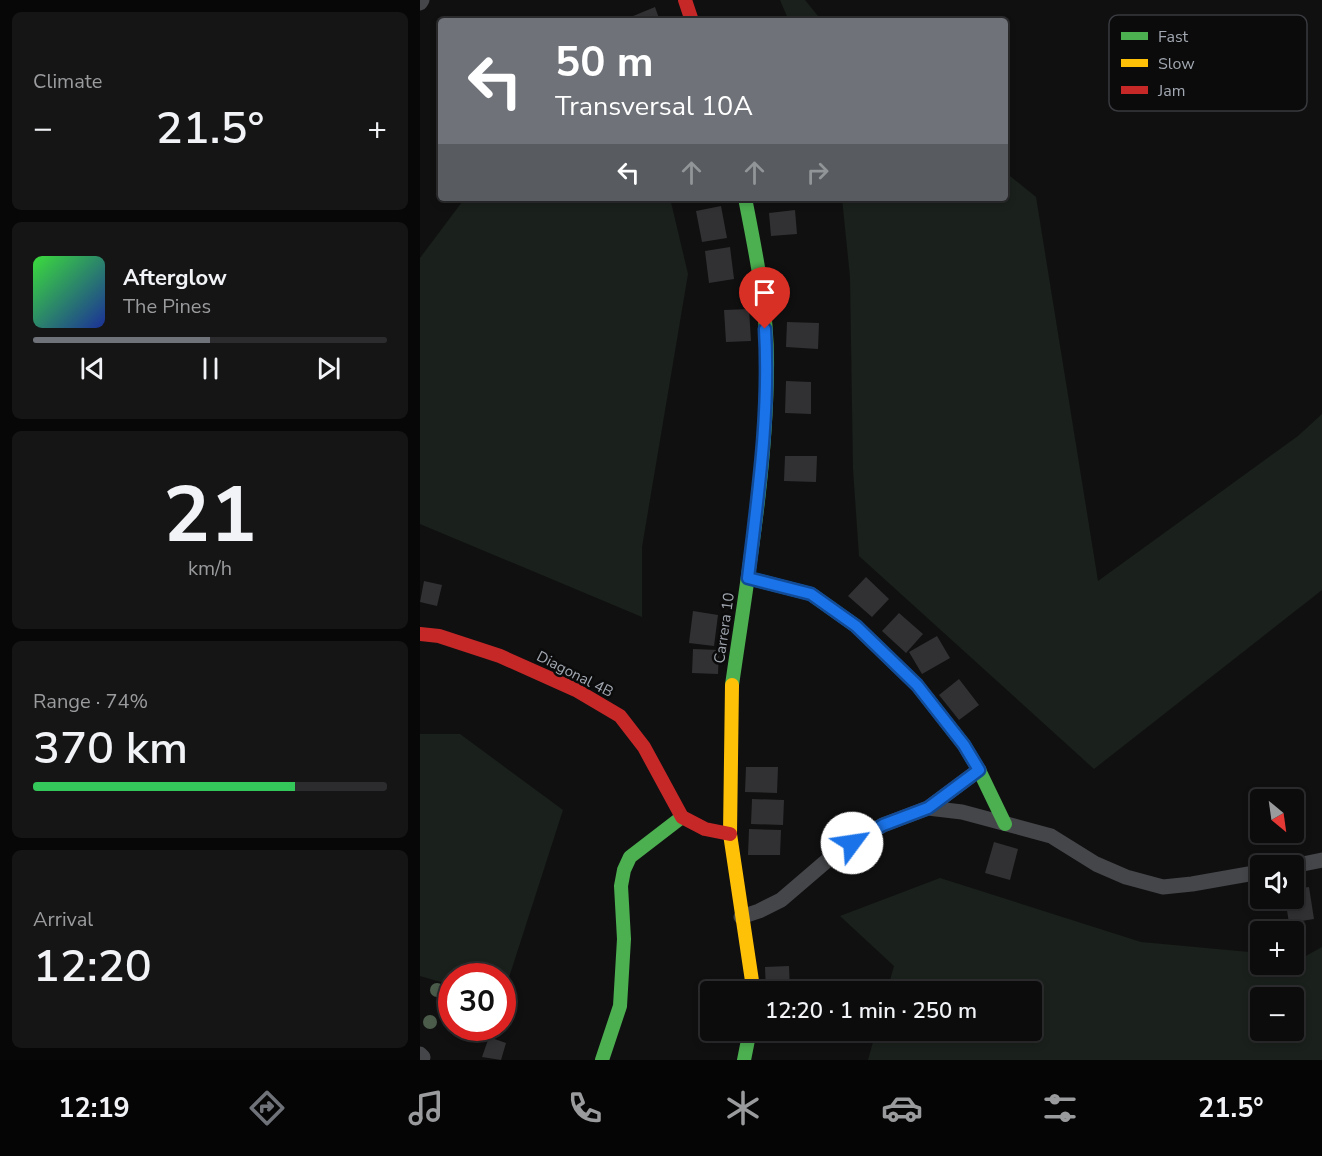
<!DOCTYPE html>
<html lang="en">
<head>
<meta charset="utf-8">
<style>
  body { margin:0; font-family:"Nunito Sans",sans-serif; background:#151516; color:#f1f3f6; height:100vh; display:flex; flex-direction:column; font-size:22px; white-space:nowrap }
  * { box-sizing:border-box; margin:0 }
  p { font-size:20px; color:#9a9b9d }
  .icon { flex:none; width:33px; height:33px; fill:none; stroke:currentColor; stroke-width:2; stroke-linecap:round; stroke-linejoin:round }
  .map { position:relative; flex:1; overflow:hidden }
  .panel { display:flex; flex-direction:column; gap:12px; padding:12px; background:#070707; width:420px }
  .panel>* { flex:none }
  .hud { position:absolute; left:18px; top:18px; width:570px; height:183px; border-radius:6px; box-shadow:0 3px 9px #0003,0 0 0 2px #2c2c2e; background:#6f7379; color:#fff; overflow:hidden }
  .needle { width:39px; rotate:151deg }
  .fabs { position:absolute; left:830px; top:789px; display:grid; gap:12px }
  .fabs a { display:grid; place-items:center; width:54px; height:54px; border-radius:6px; background:#0c0c0d; box-shadow:0 3px 9px #0003,0 0 0 2px #2c2c2e; font-size:30px }
  .speed { position:absolute; left:18px; top:963px; display:flex; gap:12px; font-size:30px; font-weight:700; text-align:center }
  .speed>* { display:grid; place-content:center; width:78px; height:78px; border-radius:50%; background:#0c0c0d; box-shadow:0 3px 9px #0003,0 0 0 2px #2c2c2e; line-height:1 }
  .speed .limit { border:9px solid #d22; background:#fff; color:#111 }
  .pin { position:absolute; display:grid; place-items:center; width:51px; height:51px; color:#fff; margin:-62px -26px; border-radius:50% 50% 50% 0; rotate:-45deg; box-shadow:0 0 6px #0007 }
  .pin .icon { rotate:45deg }
  .me { position:absolute; width:66px; margin:-33px; rotate:59deg; stroke-linejoin:round; filter:drop-shadow(0 0 4px #0008) }
  .turn { display:flex; align-items:center; gap:21px; height:126px; padding:0 18px; font-size:27px }
  .turn .icon { width:78px; height:78px; stroke-width:2.5 }
  .turn b { display:block; font-size:42px; line-height:51px }
  .lanes { display:flex; align-items:center; height:57px; padding:0 18px; background:#0003; justify-content:center; gap:30px; direction:ltr }
  .lanes .off { opacity:.35 }
  .big { font-size:45px; font-weight:600; line-height:1.1 }
  .panel .tile { flex:1; display:flex; flex-direction:column; justify-content:center; gap:9px; min-width:0; padding:0 21px; border-radius:9px; background:#151516 }
  .panel .dial { align-items:center; gap:0 }
  .dial b { font-size:78px; line-height:1 }
  .song { display:flex; align-items:center; gap:18px }
  .cover { width:72px; height:72px; border-radius:9px; background:linear-gradient(135deg,hsl(120 70% 55%),hsl(230 70% 35%)) }
  .played { height:6px; border-radius:3px; background:linear-gradient(90deg,#6f7379 50%,#2c2c2e 50%) }
  .keys { display:flex; justify-content:space-around; direction:ltr }
  .heat { display:flex; justify-content:space-between; align-items:center; font-size:33px; direction:ltr }
  .charge { height:9px; border-radius:4px; background:linear-gradient(90deg,#34c759 74%,#2c2c2e 0) }
  .trip { position:absolute; left:280px; top:981px; width:342px; height:60px; border-radius:6px; background:#0c0c0d; box-shadow:0 3px 9px #0003,0 0 0 2px #2c2c2e; font-weight:600; line-height:60px; text-align:center }
  .tabs { display:flex; height:96px; justify-content:space-around; align-items:center; background:#050505; color:#9a9b9d }
  .tabs .icon { width:42px; height:42px }
  .tabs .current { color:#6f7379 }
  .tabs b { font-size:27px; color:#f1f3f6 }
  main { display:flex; flex:1; min-height:0 }
  .map>svg:first-child { display:block }
</style>
</head>
<body>
<main>
<section class="panel">
<div class="tile"><p>Climate</p>
<div class="heat"><a>−</a><b class="big">21.5°</b><a>+</a></div>
</div>
<div class="tile">
<div class="song"><i class="cover"></i><div><b>Afterglow</b><p>The Pines</p></div></div>
<div class="played"></div>
<div class="keys"><svg class="icon" aria-label="previous" viewBox="0 0 24 24"><path d="M18 5L8 12l10 7zM5 5v14"/></svg><svg class="icon" aria-label="pause" viewBox="0 0 24 24"><path d="M8 5v14M16 5v14"/></svg><svg class="icon" aria-label="next" viewBox="0 0 24 24"><path d="M6 5l10 7-10 7zM19 5v14"/></svg></div>
</div>
<div class="tile dial"><b>21</b><p>km/h</p></div>
<div class="tile"><p>Range · 74%</p><b class="big">370 km</b><div class="charge"></div></div>
<div class="tile"><p>Arrival</p><b class="big">12:20</b></div>
</section>
<div class="map">
<svg width="902" height="1060" viewBox="0 0 902 1060">
  <rect width="100%" height="100%" fill="#101011"/>
  <path fill="#1a201b" fill-rule="evenodd" d="M360,0h25l17,21h-33z
    M585,172l31,25 62,384 200,-145 24,-22v176l-228,179 -235,-213 -6,-87 -3,-192 -8,-79h163z
    M45,198h205l18,76 -46,273v70l-222,-93v-266z
    M0,734h40l103,76 -60,186 -1,-20h-50l-1,9 -31,-9z
    M520,878l201,64 119,11v11h33v-8l11,1 18,-10v113h-454l8,-29 156,-1v-38l-145,-1 7,-25 -54,-50zM840,998h33v32h-33z"/>
  <path fill="#313133" d="M235,7l5,14h-39z
    M301,206l6,32 -25,4 -6,-31z
    M375,210l2,24 -26,2 -2,-23z
    M310,247l4,32 -25,4 -4,-32z
    M329,309l2,32 -25,1 -2,-32z
    M367,322l32,1 -1,26 -32,-2z
    M366,381l25,1v32l-26,-1z
    M365,456h32l-1,26 -32,-1z
    M446,577l23,22 -17,18 -24,-21z
    M4,581l18,4 -5,21 -17,-4z
    M273,611l25,4 -4,31 -25,-3z
    M479,613l24,21 -17,19 -24,-22z
    M517,636l13,22 -28,16 -13,-22z
    M273,649l26,1 -1,24 -26,-1z
    M539,679l20,26 -20,15 -20,-25z
    M326,767h32l-1,26 -32,-1z
    M332,799l32,1 -1,25 -32,-1z
    M329,829l32,1 -1,25h-32z
    M574,842l24,7 -8,31 -25,-7z
    M889,887l5,32 -25,4 -4,-25h8v-9z
    M369,966l1,26h-24l-1,-25z
    M69,1037l17,6 -5,17 -19,-3z"/>
  <g fill="none" stroke-linecap="round" stroke-linejoin="round">
    <path stroke="#454649" stroke-width="15" d="M0,3l2,-3
      M508,808l34,4 89,24 45,28 30,13 37,10 29,-3 68,-12
      M873,866l29,-6
      M321,917l18,-6 22,-11 56,-48 46,-27 45,-17 51,-38
      M0,1054l3,3"/>
    <path stroke="#4caf50" stroke-width="14" d="M328,578l63,16 45,32 61,59 47,60 15,25 26,54
      M312,685c15,-105 34,-210 35,-316 1,-58 -11,-115 -22,-171
      M182,1060l18,-54 4,-67 -3,-53 3,-16 6,-13 52,-40
      M324,1060l6,-30"/>
    <path stroke="#ffc107" stroke-width="14" d="M312,685l-2,149 22,147v11"/>
    <path stroke="#c62828" stroke-width="14" d="M265,0l7,21
      M0,634l19,2 61,20 76,34 44,26 24,31 38,70 23,12 25,5"/>
  </g>
  <g fill="#4b5c4b">
    <circle cx="17" cy="990" r="7"/>
    <circle cx="10" cy="1022" r="7"/>
  </g>
  <g fill="none" stroke-linecap="round" stroke-linejoin="round">
    <g stroke="#114b97" stroke-width="15">
      <path id="route" d="M345,329c5,83 -7,166 -17,249l63,16 45,32 61,59 47,60 15,25 -51,38 -45,17 -31,18"/>
    </g>
    <use href="#route" stroke="#1a73e8" stroke-width="10"/>
  </g>
  <g text-anchor="middle" dominant-baseline="central" stroke-width="5" stroke-linejoin="round" paint-order="stroke">
    <g font-size="15" fill="#a2a8b1" stroke="#0b0b0c">
      <text transform="translate(304 628) rotate(-82)">Carrera 10</text>
      <text transform="translate(155 674) rotate(27)">Diagonal 4B</text>
    </g>
  </g>
  <rect x="689" y="15" width="198" height="96" rx="9" fill="#0b0b0c" stroke="#383a3e" stroke-width="1.5"/>
  <rect x="701" y="32" width="27" height="8" fill="#4caf50"/>
  <rect x="701" y="59" width="27" height="8" fill="#ffc107"/>
  <rect x="701" y="86" width="27" height="8" fill="#c62828"/>
  <g font-size="16" fill="#a2a8b1">
    <text x="738" y="42">Fast</text>
    <text x="738" y="69">Slow</text>
    <text x="738" y="96">Jam</text>
  </g>
</svg>
<div class="fabs">
<a><svg class="needle" viewBox="-14 -14 28 28"><path d="M0-13l5 13h-10z" fill="#e53935"/><path d="M0 13l5-13h-10z" fill="#9a9b9d"/></svg></a>
<a><svg class="icon" aria-label="sound" viewBox="0 0 24 24"><path d="M4 9h4l5-4v14l-5-4H4zM17 9q2 3 0 6"/></svg></a>
<a>+</a>
<a>−</a>
</div>
<div class="speed"><div class="limit">30</div></div>
<div class="pin" style="left:345px;top:329px;background:#d93025"><svg class="icon" aria-label="arrive" viewBox="0 0 24 24"><path d="M6 21V4h12l-3 4 3 4H6"/></svg></div>
<svg class="me" style="left:432px;top:843px" viewBox="-20 -20 40 40"><circle r="19" fill="#fff"/><path d="M0-13L10 11 0 6-10 11z" fill="#1a73e8"/></svg>
<div class="trip">12:20 · 1 min · 250 m</div>
<div class="hud">
<div class="turn"><svg class="icon" aria-label="left" viewBox="0 0 24 24"><path d="M17 20v-9H6M10 6l-5 5 5 5"/></svg><div><b>50 m</b>Transversal 10A</div></div>
<div class="lanes"><svg class="icon" aria-label="left" viewBox="0 0 24 24"><path d="M17 20v-9H6M10 6l-5 5 5 5"/></svg><svg class="icon off" aria-label="ahead" viewBox="0 0 24 24"><path d="M12 20V5M6 11l6-6 6 6"/></svg><svg class="icon off" aria-label="ahead" viewBox="0 0 24 24"><path d="M12 20V5M6 11l6-6 6 6"/></svg><svg class="icon off" aria-label="right" viewBox="0 0 24 24"><path d="M7 20v-9h11M14 6l5 5-5 5"/></svg></div>
</div>
</div>
</main>
<nav class="tabs">
<b>12:19</b>
<svg class="icon current" aria-label="directions" viewBox="0 0 24 24"><path d="M12 3l9 9-9 9-9-9zM9 14v-3h6M13 9l2 2-2 2"/></svg>
<svg class="icon" aria-label="music" viewBox="0 0 24 24"><path d="M9 18V5l10-2v13"/><circle cx="6" cy="18" r="3"/><circle cx="16" cy="16" r="3"/></svg>
<svg class="icon" aria-label="phone" viewBox="0 0 24 24"><path d="M5 4h4l2 5-3 2q2 4 5 5l2-3 5 2v4C11 20 4 13 5 4z"/></svg>
<svg class="icon" aria-label="climate" viewBox="0 0 24 24"><path d="M12 3v18M4 7l16 10M4 17L20 7"/></svg>
<svg class="icon" aria-label="car" viewBox="0 0 24 24"><path d="M5 17H2v-5l4-1 3-4h7l3 4 3 1v5h-3M9 17h6M6 11h13"/><circle cx="7" cy="17" r="2"/><circle cx="17" cy="17" r="2"/></svg>
<svg class="icon" aria-label="filters" viewBox="0 0 24 24"><path d="M4 7h16M4 17h16"/><circle cx="9" cy="7" r="2"/><circle cx="15" cy="17" r="2"/></svg>
<b>21.5°</b>
</nav>
</body>
</html>
